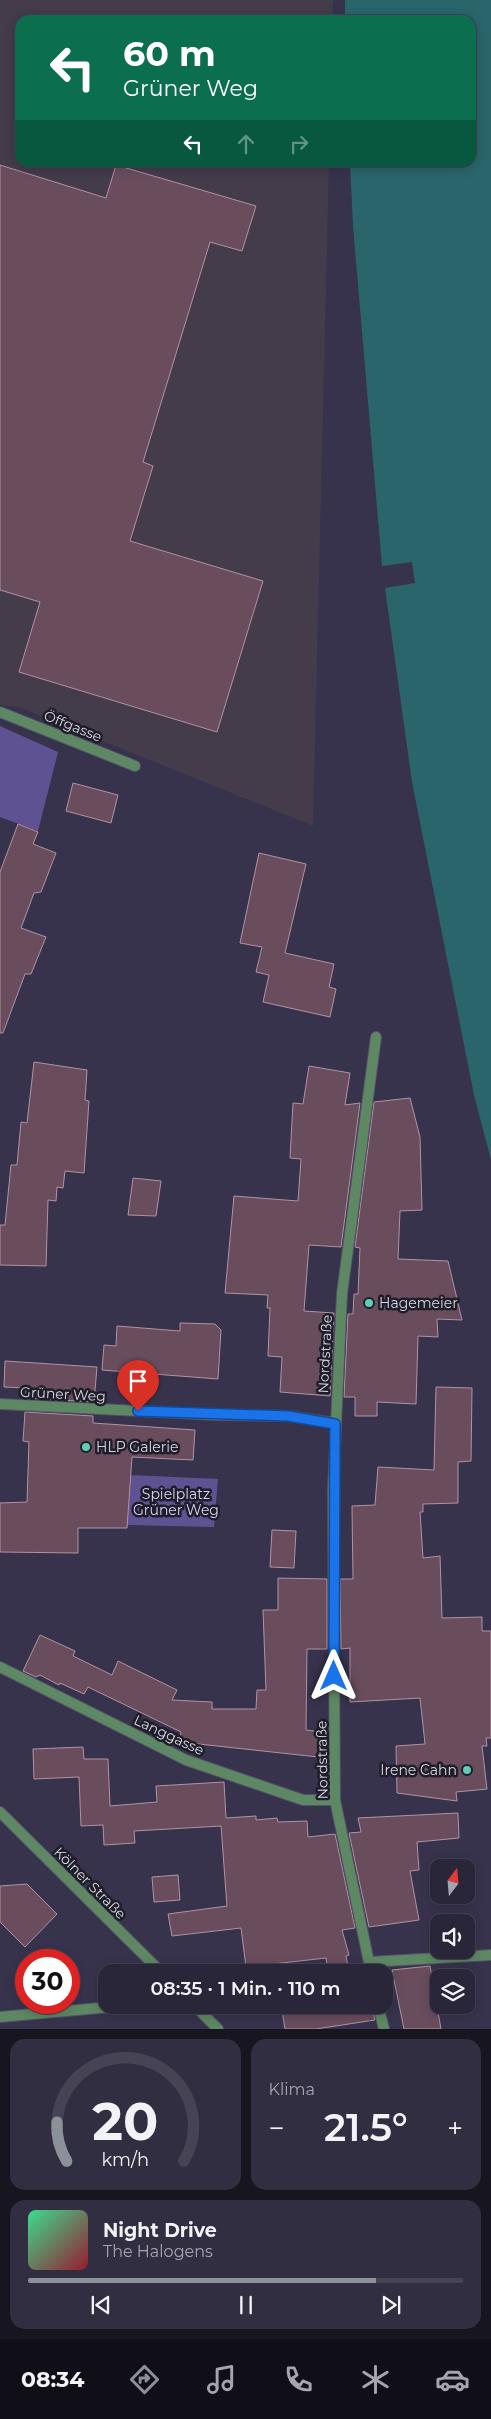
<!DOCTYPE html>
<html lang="de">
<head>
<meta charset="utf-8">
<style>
  body { margin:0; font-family:Montserrat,sans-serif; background:#312e42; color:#f1f3f6; height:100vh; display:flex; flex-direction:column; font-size:19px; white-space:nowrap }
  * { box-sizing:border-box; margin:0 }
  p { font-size:16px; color:#a5a5af }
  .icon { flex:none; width:28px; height:28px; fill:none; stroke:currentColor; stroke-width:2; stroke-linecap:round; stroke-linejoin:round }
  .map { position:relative; height:2029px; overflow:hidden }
  .details { display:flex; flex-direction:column; gap:10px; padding:10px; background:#171520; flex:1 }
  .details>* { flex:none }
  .guide { position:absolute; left:15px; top:15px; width:461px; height:152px; border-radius:15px; box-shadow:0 2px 12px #0003,0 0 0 1px #454354; background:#0b6e4f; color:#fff; overflow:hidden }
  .needle { width:32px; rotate:16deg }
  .fabs { position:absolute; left:430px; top:1859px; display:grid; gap:10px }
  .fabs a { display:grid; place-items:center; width:45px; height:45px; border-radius:10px; background:#29263a; box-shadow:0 2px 12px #0003,0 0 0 1px #454354; font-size:25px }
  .speed { position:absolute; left:15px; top:1949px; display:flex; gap:10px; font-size:25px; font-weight:700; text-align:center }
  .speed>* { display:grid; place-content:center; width:65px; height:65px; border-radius:50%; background:#29263a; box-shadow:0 2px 12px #0003,0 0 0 1px #454354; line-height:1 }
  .speed .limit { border:8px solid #d22; background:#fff; color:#111 }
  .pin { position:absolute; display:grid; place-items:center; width:42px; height:42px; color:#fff; margin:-51px -21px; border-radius:50% 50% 50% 0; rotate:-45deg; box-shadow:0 0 5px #0007 }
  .pin .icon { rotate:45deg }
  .me { position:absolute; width:55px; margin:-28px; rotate:0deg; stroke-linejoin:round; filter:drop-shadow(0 0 4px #0008) }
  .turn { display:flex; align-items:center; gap:18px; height:105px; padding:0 25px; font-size:22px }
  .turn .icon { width:65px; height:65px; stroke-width:2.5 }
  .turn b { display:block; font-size:35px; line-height:42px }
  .lanes { display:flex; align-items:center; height:48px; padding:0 25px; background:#0003; justify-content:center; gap:25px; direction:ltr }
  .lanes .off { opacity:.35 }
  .big { font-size:38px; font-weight:600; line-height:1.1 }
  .details .card { flex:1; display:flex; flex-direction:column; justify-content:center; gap:8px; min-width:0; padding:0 18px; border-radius:15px; background:#312e42 }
  .details .dial { align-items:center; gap:0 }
  .dial svg { height:130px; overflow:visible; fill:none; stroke:#454354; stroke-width:7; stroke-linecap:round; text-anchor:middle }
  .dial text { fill:#f1f3f6; stroke:none }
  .song { display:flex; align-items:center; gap:15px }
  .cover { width:60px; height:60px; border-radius:8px; background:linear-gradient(135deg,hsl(150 70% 55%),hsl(350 70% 35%)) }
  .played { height:5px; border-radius:2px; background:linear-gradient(90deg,#8c9099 80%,#454354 80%) }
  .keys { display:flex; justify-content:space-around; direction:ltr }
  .heat { display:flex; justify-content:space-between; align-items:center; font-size:28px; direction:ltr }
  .details .tiles { flex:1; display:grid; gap:10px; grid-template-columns:1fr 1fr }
  .card:last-child { grid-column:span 2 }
  .trip { position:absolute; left:98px; top:1964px; width:295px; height:50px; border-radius:15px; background:#29263a; box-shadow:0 2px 12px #0003,0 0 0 1px #454354; font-weight:600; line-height:50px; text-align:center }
  .dock { display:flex; height:80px; justify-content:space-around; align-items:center; background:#100f17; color:#a5a5af }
  .dock .icon { width:35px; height:35px }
  .dock .current { color:#8c9099 }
  .dock b { font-size:22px; color:#f1f3f6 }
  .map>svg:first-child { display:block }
</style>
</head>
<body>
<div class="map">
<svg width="491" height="2029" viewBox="0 0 491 2029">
  <rect width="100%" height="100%" fill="#37334d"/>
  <path fill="#443b4b" d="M0,0h333l-1,20h-312v142l309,1 -16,663 -294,-119 -19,-2z"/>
  <path fill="#5e5292" d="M0,726l58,26 -20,79 -38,-14z
    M131,1475l87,4 -4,48 -87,-2z"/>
  <path fill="#2a656b" d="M345,0h146v1160l-17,-65 -62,-313 -27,-194 30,-5 -3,-21 -30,4 -29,-340 -3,-63 121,-1v-142h-126z"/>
  <path fill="#694d5d" stroke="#b292a4" d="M0,165l106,33 10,-33 140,41 -14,45 -32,-9 -67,220 10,4 -23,75 133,40 -46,151 -198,-60 21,-70 -40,-12z
    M73,783l45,12 -7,28 -45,-12z
    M18,824l20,8 -5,12 23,9 -15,39 -7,1 -13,35 25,9 -15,37h-6l-22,59h-3v-161z
    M259,853l47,11 -21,89 49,11 -5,23 7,2 -6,28 -67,-15 6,-27 -13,-3 6,-25 -22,-4z
    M34,1062l53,8 -2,30 4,1 -5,72 -19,-2 -2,17 -6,-1 -1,14 -8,-1 -2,66 -46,-1v-40h5l6,-60h6l4,-43 6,1z
    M309,1066l41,7 -5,32 15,-2 -19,144 -32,-2 -5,66 30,2 -4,83 -50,-4 2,-35 -14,-1 2,-48h-3l1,-13 -43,-2 9,-97 64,5 3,-42 -11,-1 3,-55 10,1z
    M410,1098l10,39 2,73 -22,1 -2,48 50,2 14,59 -25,-1 1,18 -20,-1 -2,68 -39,-2v14h-22v-19h-11l4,-83h5l1,-20h4l2,-46 -5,-1 19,-145z
    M133,1178l28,3 -5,35 -28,-1z
    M180,1323l35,1 6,6 -3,49 -116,-9 2,-25 12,1 1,-20 63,5z
    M5,1361l92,6 -3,35 -68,-4v-10l-22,-1z
    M436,1387l36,1 -1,73 -13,1v41l-35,1v8h-3l3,46 17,-2 2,62 40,-1v14h9v107h-5l1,8h-5l5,43 -31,3 1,9 -60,-8 -1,-47 29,-2 -5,-46 -70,4v-54l-9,1 -1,-70h13l-1,-73 23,-1 3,-38 56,3z
    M25,1412l68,4v7l102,7 -2,30 -61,-3 -5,71h-49v25l-78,-1v-49l27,-1 2,-60 -6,-1z
    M272,1530l24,1 -2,37 -24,-1z
    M278,1578l49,1v70h-20l-1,81 16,2 -4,25 -138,-15 1,-10 -93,-45 -4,7 -24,-11 -1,2 -19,-10 -4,2 -13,-6 17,-36 35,16 -2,5 39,19 6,-14 59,29 -5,10 40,2v7h44l1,-19h9l-3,-80h15z
    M83,1747l1,12h24l2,47 47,-4 -1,-16 68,-4 2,36 30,-2v4l21,-2 1,4 29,-1 1,16 27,-3 20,94 -13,2 7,25 -3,1 3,16h-21l-2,-14 -80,9 -5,-39 -69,8 -4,-22 59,-8 -6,-80 -87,5 1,12 -31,2 -1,-20 -22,1 -2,-49 -45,2 -1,-30z
    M458,1813l1,25 -42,4 2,28 -9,1 9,49 -50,7 -20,-94 12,-1 -3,-14z
    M178,1875l2,25 -26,2 -2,-25z
    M27,1884l30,30 -32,33 -25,-25v-36z
    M430,1966l11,63h-37l-12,-59z
    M281,2005h90l4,15 -59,9h-31z"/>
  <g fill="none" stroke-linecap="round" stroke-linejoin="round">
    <g stroke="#545169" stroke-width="12">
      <path id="minor" d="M0,712l135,54
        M0,1404l218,11 70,1 47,7
        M0,1667l186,93 117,40h32
        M0,1812l161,160
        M369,1962l122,-7
        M371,1972l-36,-172 -2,-310 9,-196 34,-257
        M194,2005l24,24
        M378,2005l6,24
        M0,2017l132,-12"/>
    </g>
    <use href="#minor" stroke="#5d8863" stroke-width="10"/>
  </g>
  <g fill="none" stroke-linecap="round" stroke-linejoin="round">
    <g stroke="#114b97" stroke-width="12">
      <path id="route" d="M138,1411l150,5 47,8 -1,252"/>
    </g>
    <use href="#route" stroke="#1a73e8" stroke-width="9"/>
  </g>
  <g fill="#5dceb8" stroke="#1e1d28" stroke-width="2">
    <circle cx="369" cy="1303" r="5"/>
    <circle cx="86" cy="1447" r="5"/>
    <circle cx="467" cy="1770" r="5"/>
  </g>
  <g text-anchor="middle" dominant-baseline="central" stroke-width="5" stroke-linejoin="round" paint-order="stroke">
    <g font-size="14" fill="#d8d7e7" stroke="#1e1d28">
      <text transform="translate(73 726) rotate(22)">Öffgasse</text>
      <text transform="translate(325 1354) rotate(-87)">Nordstraße</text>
      <text transform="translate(63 1394) rotate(3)">Grüner Weg</text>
      <text transform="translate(169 1735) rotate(25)">Langgasse</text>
      <text transform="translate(322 1760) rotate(-91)">Nordstraße</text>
      <text transform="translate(90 1883) rotate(45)">Kölner Straße</text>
    </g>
    <g font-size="14" fill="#d8d7e7" stroke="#1e1d28" text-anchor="start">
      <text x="379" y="1303">Hagemeier</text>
      <text x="96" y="1447">HLP Galerie</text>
      <text x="457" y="1770" text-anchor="end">Irene Cahn</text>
    </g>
    <g font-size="14" fill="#d7d3f9" stroke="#1e1d28">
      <text x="176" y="1494">Spielplatz<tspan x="176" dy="16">Grüner Weg</tspan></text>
    </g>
  </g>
</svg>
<div class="fabs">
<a><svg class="needle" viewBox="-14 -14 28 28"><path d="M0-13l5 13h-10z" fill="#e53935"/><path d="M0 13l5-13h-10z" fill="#a5a5af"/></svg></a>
<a><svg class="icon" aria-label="sound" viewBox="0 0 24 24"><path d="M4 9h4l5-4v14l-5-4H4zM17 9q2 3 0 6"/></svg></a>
<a><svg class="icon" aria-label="layers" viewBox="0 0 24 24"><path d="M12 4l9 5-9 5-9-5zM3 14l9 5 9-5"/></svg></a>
</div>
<div class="speed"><div class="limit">30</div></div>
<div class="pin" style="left:138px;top:1411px;background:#d93025"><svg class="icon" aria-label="arrive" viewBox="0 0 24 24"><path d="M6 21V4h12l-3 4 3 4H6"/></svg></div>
<svg class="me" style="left:334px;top:1676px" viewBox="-20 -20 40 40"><path d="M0-17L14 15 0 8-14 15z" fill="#1a73e8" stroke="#fff" stroke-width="4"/></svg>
<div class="trip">08:35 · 1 Min. · 110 m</div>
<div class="guide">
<div class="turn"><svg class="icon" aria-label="left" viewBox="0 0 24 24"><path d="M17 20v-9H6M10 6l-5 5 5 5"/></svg><div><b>60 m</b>Grüner Weg</div></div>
<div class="lanes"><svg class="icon" aria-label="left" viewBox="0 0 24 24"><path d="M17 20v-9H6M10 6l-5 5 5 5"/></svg><svg class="icon off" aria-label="ahead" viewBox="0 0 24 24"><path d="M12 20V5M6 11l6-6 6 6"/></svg><svg class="icon off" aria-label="right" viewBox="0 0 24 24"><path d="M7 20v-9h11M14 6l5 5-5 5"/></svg></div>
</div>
</div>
<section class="details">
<div class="tiles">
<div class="card dial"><svg viewBox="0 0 100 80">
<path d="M14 69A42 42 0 1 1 86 69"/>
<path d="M14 69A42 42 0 0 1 8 45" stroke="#8c9099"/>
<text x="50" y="56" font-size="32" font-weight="700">20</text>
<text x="50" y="72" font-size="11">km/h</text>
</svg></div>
<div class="card"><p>Klima</p>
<div class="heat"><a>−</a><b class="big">21.5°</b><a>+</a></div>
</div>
<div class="card">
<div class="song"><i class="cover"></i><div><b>Night Drive</b><p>The Halogens</p></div></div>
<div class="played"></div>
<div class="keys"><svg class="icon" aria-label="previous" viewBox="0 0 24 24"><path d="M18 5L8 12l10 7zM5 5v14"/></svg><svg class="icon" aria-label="pause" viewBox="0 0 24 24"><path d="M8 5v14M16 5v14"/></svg><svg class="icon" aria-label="next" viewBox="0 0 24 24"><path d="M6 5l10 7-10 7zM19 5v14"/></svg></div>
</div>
</div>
</section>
<nav class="dock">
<b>08:34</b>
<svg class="icon current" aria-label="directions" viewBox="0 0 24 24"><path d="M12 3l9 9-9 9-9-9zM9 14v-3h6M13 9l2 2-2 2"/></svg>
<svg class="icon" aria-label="music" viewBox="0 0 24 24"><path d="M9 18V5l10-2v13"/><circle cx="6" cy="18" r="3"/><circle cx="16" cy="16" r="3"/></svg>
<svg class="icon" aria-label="phone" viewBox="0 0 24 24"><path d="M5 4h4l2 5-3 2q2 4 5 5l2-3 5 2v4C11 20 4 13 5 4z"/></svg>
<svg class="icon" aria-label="climate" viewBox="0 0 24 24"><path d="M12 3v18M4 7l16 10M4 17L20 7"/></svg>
<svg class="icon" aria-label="car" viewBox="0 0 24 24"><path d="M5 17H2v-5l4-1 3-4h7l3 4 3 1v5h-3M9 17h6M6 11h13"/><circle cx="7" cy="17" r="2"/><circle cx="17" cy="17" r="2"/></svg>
</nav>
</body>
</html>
